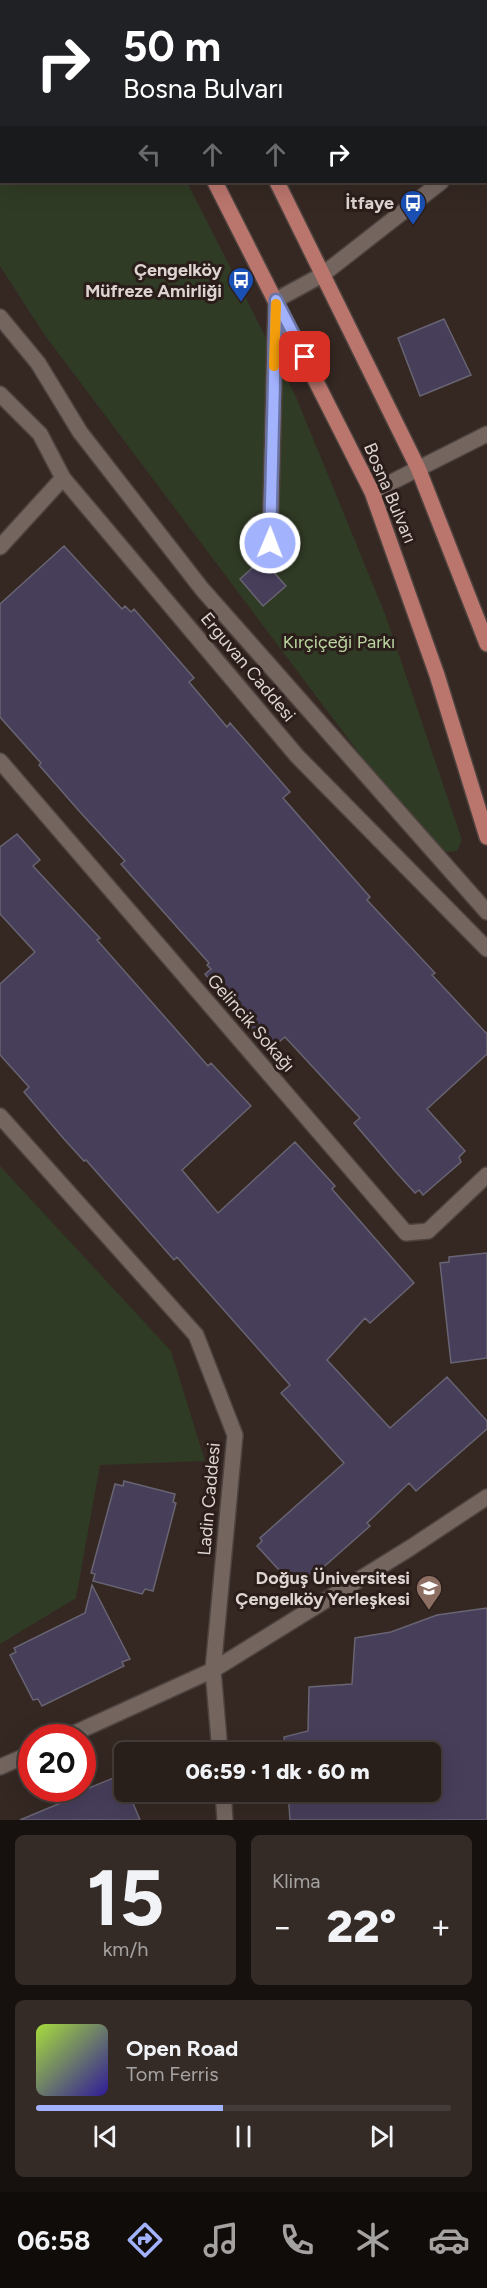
<!DOCTYPE html>
<html lang="tr">
<head>
<meta charset="utf-8">
<style>
  body { margin:0; font-family:Figtree,sans-serif; background:#342b27; color:#f1f3f6; height:100vh; display:flex; flex-direction:column; font-size:22px; white-space:nowrap }
  * { box-sizing:border-box; margin:0 }
  p { font-size:20px; color:#a5a2a2 }
  .icon { flex:none; width:33px; height:33px; fill:none; stroke:currentColor; stroke-width:2; stroke-linecap:round; stroke-linejoin:round }
  .map { position:relative; height:1820px; overflow:hidden }
  .side { display:flex; flex-direction:column; gap:15px; padding:15px; background:#16100e; flex:1 }
  .side>* { flex:none }
  .guide { position:absolute; left:0px; top:0px; width:488px; height:183px; box-shadow:0 6px 24px #0002,0 0 0 2px #443c39; background:#202124; color:#fff; overflow:hidden }
  .speed { position:absolute; left:18px; top:1724px; display:flex; gap:12px; font-size:30px; font-weight:700; text-align:center }
  .speed>* { display:grid; place-content:center; width:78px; height:78px; border-radius:50%; background:#281e1a; box-shadow:0 6px 24px #0002,0 0 0 2px #443c39; line-height:1 }
  .speed .limit { border:9px solid #d22; background:#fff; color:#111 }
  .pin { position:absolute; display:grid; place-items:center; width:51px; height:51px; color:#fff; margin:-26px; border-radius:12px; box-shadow:0 3px 9px #0006 }
  .me { position:absolute; width:66px; margin:-33px; rotate:1deg; stroke-linejoin:round; filter:drop-shadow(0 0 4px #0008) }
  .turn { display:flex; align-items:center; gap:21px; height:126px; padding:0 24px; font-size:27px }
  .turn .icon { width:78px; height:78px; stroke-width:2.5 }
  .turn b { display:block; font-size:42px; line-height:51px }
  .lanes { display:flex; align-items:center; height:57px; padding:0 24px; background:#0003; justify-content:center; gap:30px; direction:ltr }
  .lanes .off { opacity:.35 }
  .big { font-size:45px; font-weight:800; line-height:1.1 }
  .side .widget { flex:1; display:flex; flex-direction:column; justify-content:center; gap:9px; min-width:0; padding:0 21px; border-radius:9px; background:#342b27 }
  .side .dial { align-items:center; gap:0 }
  .dial b { font-size:78px; line-height:1 }
  .song { display:flex; align-items:center; gap:18px }
  .cover { width:72px; height:72px; border-radius:9px; background:linear-gradient(135deg,hsl(80 70% 55%),hsl(250 70% 35%)) }
  .played { height:6px; border-radius:3px; background:linear-gradient(90deg,#a3b2fd 45%,#443c39 45%) }
  .keys { display:flex; justify-content:space-around; direction:ltr }
  .heat { display:flex; justify-content:space-between; align-items:center; font-size:33px; direction:ltr }
  .side .tiles { flex:1; display:grid; gap:15px; grid-template-columns:1fr 1fr }
  .widget:last-child { grid-column:span 2 }
  .trip { position:absolute; left:114px; top:1742px; width:327px; height:60px; border-radius:9px; background:#281e1a; box-shadow:0 6px 24px #0002,0 0 0 2px #443c39; font-weight:800; line-height:60px; text-align:center }
  .menu { display:flex; height:96px; justify-content:space-around; align-items:center; background:#100c0a; color:#a5a2a2 }
  .menu .icon { width:42px; height:42px }
  .menu .current { color:#a3b2fd }
  .menu b { font-size:27px; color:#f1f3f6 }
  .map>svg:first-child { display:block }
</style>
</head>
<body>
<div class="map">
<svg width="487" height="1820" viewBox="0 0 487 1820">
  <rect width="100%" height="100%" fill="#352823"/>
  <path fill="#303b25" d="M0,0l96,1 -94,1v180h185l109,215 89,217 77,226 -5,11 -11,1 -51,-51 -351,-467 -44,-68z
    M0,1166l171,185 34,110 -105,4 -24,133 -76,46z"/>
  <path fill="#473e5a" stroke="#686472" stroke-width="1.5" d="M444,319l27,56 -51,21 -22,-58z
    M64,546l58,63 3,-3 6,6 3,-3 60,69 -5,4 38,45 3,-4 60,69 -7,6 87,99 -3,3 68,73 -3,2 55,59v20l-60,55 38,42 -6,6 2,5 -38,33 -4,-5 -4,3 -20,-22 -41,-48 6,-5 -75,-81 -11,9 -5,-5 -3,3 -20,-22 -41,-48 6,-5 -4,-4 2,-2 -88,-99 4,-3 -45,-49 -41,-47 2,-2 -41,-46v-113z
    M262,559l24,27 -23,20 -23,-27z
    M17,834l23,26 -7,6 67,72 -3,2 111,126 3,-3 40,43 -69,64 36,43 77,-71 40,44 -3,3 82,94 -44,40 -5,-5 -38,42 63,68 57,-51 40,44v8l-71,62 -7,-8 -42,40 3,3 -68,60 -6,-6 -5,3 -34,-37 5,-5 -2,-3 84,-75 -63,-70 9,-8 -113,-128 -3,3 -88,-100 -2,1 -20,-22 -40,-47 5,-5 -29,-32v-71l35,-32 -35,-38v-67z
    M487,1253v105l-36,5 -11,-100 9,-1v-5z
    M124,1481l51,13 -2,8 3,1 -23,88 -8,-2 -3,5 -49,-13 2,-7 -4,-1 24,-89 8,2z
    M92,1585l38,74 -8,3 2,4 -82,40 -4,-7 -5,1 -23,-45 6,-3 -2,-4 71,-35z
    M487,1608v212h-197l-2,-29h142v-39h-145l-1,-15 24,-6 1,-44 43,-3 3,-46 36,-6 46,-17z
    M121,1775l3,8v8h4l12,29h-120l50,-21 -1,-3z"/>
  <g fill="none" stroke-linecap="round" stroke-linejoin="round">
    <g stroke="#4e433f" stroke-width="18">
      <path id="minor" d="M486,145l1,-3
        M0,317l38,46 42,69 122,157 285,323
        M0,394l40,40 23,44 234,278 190,193
        M372,492l115,-58
        M270,543l6,-243 46,-25 119,-93
        M0,547l63,-69
        M0,761l406,472 22,-2 59,-56
        M0,1116l196,219 39,100 -22,235 7,82
        M66,1737l147,-67 197,-122 77,-51
        M0,1767l32,-14
        M223,1791l2,29"/>
    </g>
    <g stroke="#4e433f" stroke-width="18">
      <path id="major" d="M123,0v2
        M189,0v2
        M215,182l157,310 65,183 50,162
        M277,182l141,286 69,176"/>
    </g>
    <use href="#minor" stroke="#74655f" stroke-width="15"/>
    <use href="#major" stroke="#ba766d" stroke-width="15"/>
  </g>
  <g fill="none" stroke-linecap="round" stroke-linejoin="round">
    <g stroke="#6a74a4" stroke-width="15">
      <path id="route" d="M270,543l6,-243 29,57"/>
    </g>
    <use href="#route" stroke="#a3b2fd" stroke-width="10"/>
    <path stroke="#f59e0b" stroke-width="10" d="M274,366l2,-62"/>
  </g>
  <defs>
    <g id="bus-pin" transform="scale(1.35)"><path d="M0 17L-7.5 6A9.5 9.5 0 1 1 7.5 6Z" fill="#1a4fb4" stroke="#2b1e1a"/><path d="M-5-6H5V4H4V6H2V4H-2V6H-4V4H-5ZM-3.5-4V0h7V-4ZM-3.5 1.2v1.5H-2V1.2ZM2 1.2v1.5H3.5V1.2Z" fill="#fff"/></g>
    <g id="university-pin" transform="scale(1.35)"><path d="M0 17L-7.5 6A9.5 9.5 0 1 1 7.5 6Z" fill="#8d6e63" stroke="#2b1e1a"/><path d="M0-5L7-2L0 1L-7-2ZM-4 1L0 2.5L4 1V4Q0 6-4 4Z" fill="#fff"/></g>
  </defs>
  <g fill-rule="evenodd">
    <use href="#bus-pin" x="413" y="203"/>
    <use href="#bus-pin" x="241" y="280"/>
    <use href="#university-pin" x="429" y="1588"/>
  </g>
  <g text-anchor="middle" dominant-baseline="central" stroke-width="6" stroke-linejoin="round" paint-order="stroke">
    <g font-size="18" font-weight="bold" fill="#ded5d2" stroke="#2b1e1a" text-anchor="end">
      <text x="394" y="203">İtfaye</text>
      <text x="222" y="270">Çengelköy<tspan x="222" dy="21">Müfreze Amirliği</tspan></text>
      <text x="410" y="1578">Doğuş Üniversitesi<tspan x="410" dy="21">Çengelköy Yerleşkesi</tspan></text>
    </g>
    <g font-size="18" fill="#ded5d2" stroke="#2b1e1a">
      <text transform="translate(390 493) rotate(67)">Bosna Bulvarı</text>
      <text transform="translate(248 667) rotate(50)">Erguvan Caddesi</text>
      <text transform="translate(251 1023) rotate(49)">Gelincik Sokağı</text>
      <text transform="translate(209 1499) rotate(-85)">Ladin Caddesi</text>
    </g>
    <g font-size="18" fill="#bbd6a0" stroke="#2b1e1a">
      <text x="339" y="642">Kırçiçeği Parkı</text>
    </g>
  </g>
</svg>
<div class="speed"><div class="limit">20</div></div>
<div class="pin" style="left:305px;top:357px;background:#d93025"><svg class="icon" aria-label="arrive" viewBox="0 0 24 24"><path d="M6 21V4h12l-3 4 3 4H6"/></svg></div>
<svg class="me" style="left:270px;top:543px" viewBox="-20 -20 40 40"><circle r="17" fill="#a3b2fd" stroke="#fff" stroke-width="3"/><path d="M0-11L8 9 0 5-8 9z" fill="#fff"/></svg>
<div class="trip">06:59 · 1 dk · 60 m</div>
<div class="guide">
<div class="turn"><svg class="icon" aria-label="right" viewBox="0 0 24 24"><path d="M7 20v-9h11M14 6l5 5-5 5"/></svg><div><b>50 m</b>Bosna Bulvarı</div></div>
<div class="lanes"><svg class="icon off" aria-label="left" viewBox="0 0 24 24"><path d="M17 20v-9H6M10 6l-5 5 5 5"/></svg><svg class="icon off" aria-label="ahead" viewBox="0 0 24 24"><path d="M12 20V5M6 11l6-6 6 6"/></svg><svg class="icon off" aria-label="ahead" viewBox="0 0 24 24"><path d="M12 20V5M6 11l6-6 6 6"/></svg><svg class="icon" aria-label="right" viewBox="0 0 24 24"><path d="M7 20v-9h11M14 6l5 5-5 5"/></svg></div>
</div>
</div>
<section class="side">
<div class="tiles">
<div class="widget dial"><b>15</b><p>km/h</p></div>
<div class="widget"><p>Klima</p>
<div class="heat"><a>−</a><b class="big">22°</b><a>+</a></div>
</div>
<div class="widget">
<div class="song"><i class="cover"></i><div><b>Open Road</b><p>Tom Ferris</p></div></div>
<div class="played"></div>
<div class="keys"><svg class="icon" aria-label="previous" viewBox="0 0 24 24"><path d="M18 5L8 12l10 7zM5 5v14"/></svg><svg class="icon" aria-label="pause" viewBox="0 0 24 24"><path d="M8 5v14M16 5v14"/></svg><svg class="icon" aria-label="next" viewBox="0 0 24 24"><path d="M6 5l10 7-10 7zM19 5v14"/></svg></div>
</div>
</div>
</section>
<nav class="menu">
<b>06:58</b>
<svg class="icon current" aria-label="directions" viewBox="0 0 24 24"><path d="M12 3l9 9-9 9-9-9zM9 14v-3h6M13 9l2 2-2 2"/></svg>
<svg class="icon" aria-label="music" viewBox="0 0 24 24"><path d="M9 18V5l10-2v13"/><circle cx="6" cy="18" r="3"/><circle cx="16" cy="16" r="3"/></svg>
<svg class="icon" aria-label="phone" viewBox="0 0 24 24"><path d="M5 4h4l2 5-3 2q2 4 5 5l2-3 5 2v4C11 20 4 13 5 4z"/></svg>
<svg class="icon" aria-label="climate" viewBox="0 0 24 24"><path d="M12 3v18M4 7l16 10M4 17L20 7"/></svg>
<svg class="icon" aria-label="car" viewBox="0 0 24 24"><path d="M5 17H2v-5l4-1 3-4h7l3 4 3 1v5h-3M9 17h6M6 11h13"/><circle cx="7" cy="17" r="2"/><circle cx="17" cy="17" r="2"/></svg>
</nav>
</body>
</html>
